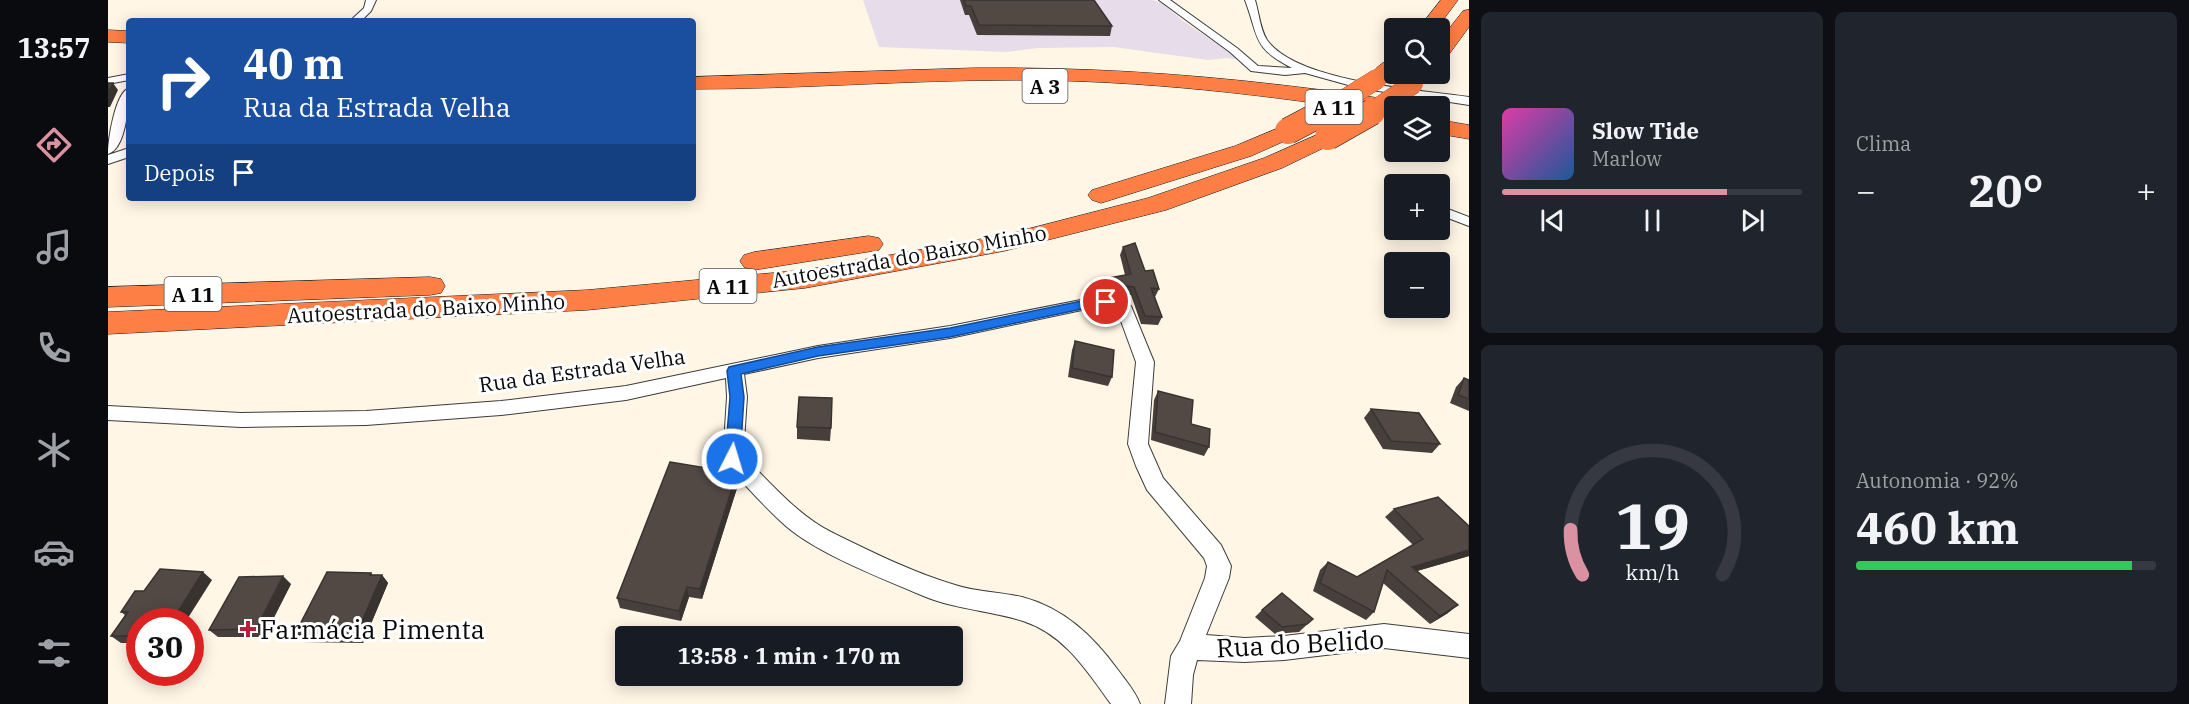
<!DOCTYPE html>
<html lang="pt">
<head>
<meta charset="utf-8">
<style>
  body { margin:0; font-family:"IBM Plex Serif",serif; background:#20242c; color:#f1f3f6; height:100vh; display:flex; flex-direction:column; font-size:22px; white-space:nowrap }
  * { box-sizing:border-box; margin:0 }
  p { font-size:20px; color:#9ea1a6 }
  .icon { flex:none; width:33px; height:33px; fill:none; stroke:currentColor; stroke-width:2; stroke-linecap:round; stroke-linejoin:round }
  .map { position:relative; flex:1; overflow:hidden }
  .panel { display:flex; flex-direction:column; gap:12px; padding:12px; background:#0d0f14; width:720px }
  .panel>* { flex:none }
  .banner { position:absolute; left:18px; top:18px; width:570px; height:183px; border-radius:6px; box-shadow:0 3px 15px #0003; background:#1a4fa0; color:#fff; overflow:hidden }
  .buttons { position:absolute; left:1276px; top:18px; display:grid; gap:12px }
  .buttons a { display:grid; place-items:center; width:66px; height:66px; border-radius:6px; background:#171b24; box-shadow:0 3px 15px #0003; font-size:30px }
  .speed { position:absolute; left:18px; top:608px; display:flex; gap:12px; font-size:30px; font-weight:700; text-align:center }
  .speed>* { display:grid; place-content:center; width:78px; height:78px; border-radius:50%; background:#171b24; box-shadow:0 3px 15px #0003; line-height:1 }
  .speed .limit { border:9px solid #d22; background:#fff; color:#111 }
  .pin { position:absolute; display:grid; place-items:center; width:51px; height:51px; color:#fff; margin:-26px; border:3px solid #fff; border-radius:50%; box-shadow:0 2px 6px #0007 }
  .me { position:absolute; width:66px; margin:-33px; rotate:5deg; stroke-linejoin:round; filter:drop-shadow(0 0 4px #0008) }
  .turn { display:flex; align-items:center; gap:21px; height:126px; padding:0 18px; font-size:27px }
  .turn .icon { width:78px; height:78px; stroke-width:2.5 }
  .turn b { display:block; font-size:42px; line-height:51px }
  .then { display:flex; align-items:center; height:57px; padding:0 18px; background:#0003; gap:12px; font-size:22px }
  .big { font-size:45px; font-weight:800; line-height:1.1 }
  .panel .card { flex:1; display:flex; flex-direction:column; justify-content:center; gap:9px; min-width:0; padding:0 21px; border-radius:9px; background:#20242c }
  .panel .dial { align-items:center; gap:0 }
  .dial svg { height:156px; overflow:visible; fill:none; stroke:#363941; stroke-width:7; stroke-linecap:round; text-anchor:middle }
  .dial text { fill:#f1f3f6; stroke:none }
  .song { display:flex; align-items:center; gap:18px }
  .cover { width:72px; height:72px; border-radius:9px; background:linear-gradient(135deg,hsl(320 70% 55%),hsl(210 70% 35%)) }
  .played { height:6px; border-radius:3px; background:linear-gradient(90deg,#da92a2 75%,#363941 75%) }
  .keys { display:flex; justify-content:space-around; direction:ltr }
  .heat { display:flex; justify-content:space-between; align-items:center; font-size:33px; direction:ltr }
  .charge { height:9px; border-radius:4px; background:linear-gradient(90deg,#34c759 92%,#363941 0) }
  .panel .tiles { flex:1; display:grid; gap:12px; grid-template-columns:repeat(2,1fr) }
  .trip { position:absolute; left:507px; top:626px; width:348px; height:60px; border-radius:6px; background:#171b24; box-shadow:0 3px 15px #0003; font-weight:800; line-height:60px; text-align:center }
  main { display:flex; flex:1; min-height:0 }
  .tabs { display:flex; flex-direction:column; width:108px; justify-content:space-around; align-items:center; background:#090b0e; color:#9ea1a6 }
  .tabs .icon { width:42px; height:42px }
  .tabs .active { color:#da92a2 }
  .tabs b { font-size:27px; color:#f1f3f6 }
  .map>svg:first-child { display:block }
</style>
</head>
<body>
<main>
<nav class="tabs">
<b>13:57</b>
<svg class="icon active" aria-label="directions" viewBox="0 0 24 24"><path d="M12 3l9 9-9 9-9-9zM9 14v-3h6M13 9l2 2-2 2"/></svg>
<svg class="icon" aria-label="music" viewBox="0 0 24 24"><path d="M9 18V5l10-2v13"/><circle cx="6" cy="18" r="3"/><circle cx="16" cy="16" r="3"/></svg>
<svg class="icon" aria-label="phone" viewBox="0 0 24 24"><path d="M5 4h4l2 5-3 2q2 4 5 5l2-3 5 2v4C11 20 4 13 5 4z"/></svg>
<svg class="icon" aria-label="climate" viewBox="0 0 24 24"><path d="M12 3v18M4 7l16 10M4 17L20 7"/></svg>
<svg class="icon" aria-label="car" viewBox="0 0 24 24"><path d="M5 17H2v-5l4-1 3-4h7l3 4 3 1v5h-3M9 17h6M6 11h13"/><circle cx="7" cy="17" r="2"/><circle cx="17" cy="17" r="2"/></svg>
<svg class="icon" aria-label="filters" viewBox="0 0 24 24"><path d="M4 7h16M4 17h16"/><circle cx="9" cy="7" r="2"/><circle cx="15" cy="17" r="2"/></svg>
</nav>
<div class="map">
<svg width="1361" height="704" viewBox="0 0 1361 704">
  <rect width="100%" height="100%" fill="#fff6e6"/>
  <path fill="#e6dcea" d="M755,0h289l10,3 20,17 59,40 -14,-2 -19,2 -94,-13 -76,1 -31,4 -128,-5z"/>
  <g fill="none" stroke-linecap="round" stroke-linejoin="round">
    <g stroke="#3c3c3c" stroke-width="2">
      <path id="minor" d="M258,0h10l-5,11 -10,10h-11l14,-13z
        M1051,0h11l67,48 21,18 34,2c-40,-20 -33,-31 -47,-68h10c4,13 5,29 12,40 29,42 153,50 202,57v8l-110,-17 -54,-15 -20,2 -34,-4 -21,-19z
        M21,74v6l-21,4v-6z
        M21,88c0,16 -3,61 -21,66 0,-14 7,-61 21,-66z
        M21,148v9l-21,7v-9z
        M1286,178l11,6h-10v3l-8,-5z
        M1332,206l29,11v9l-29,-11z
        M988,297l27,4 8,5 23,56 -6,82 15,34 58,67 10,21 -2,12 -23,57 39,3 39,-2 100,-12 85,10v24l-85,-10 -100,12 -39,2 -48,-2 -4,15 -2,29h-26l6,-48 9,-15 25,-63 2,-12 -3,-8 -57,-68 -11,-24 -8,-22 8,-82 -18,-49 -5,-3 -17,-3 -146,31 -132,20 -74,16 3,23 -4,59c28,27 55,60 90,77 39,19 81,40 122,52 22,7 45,7 67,12 42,11 71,39 96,73 8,11 17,21 22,34h-29c-24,-33 -47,-70 -88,-83 -34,-11 -67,-11 -102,-26 -40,-17 -102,-41 -134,-68 -22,-19 -41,-42 -61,-62l-3,-6 4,-62 -1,-19 -100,22 -125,15 -135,10 -125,2 -133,-7v-14l133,7 125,-2 135,-10 125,-15 192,-40 132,-20z"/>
    </g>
    <g stroke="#1a1a1a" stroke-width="1">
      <path id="motorway" d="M1333,0h17l-21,28h-18z
        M1361,10v17l-22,30 -7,2v-19l23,-29z
        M0,30l21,1v12l-21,-1z
        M1287,57v17c-9,7 -13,12 -25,9l-3,-4c6,-9 17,-19 28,-22z
        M867,68c102,-1 204,5 306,17 40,5 82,9 122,18l2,3h-10v9c-126,-20 -252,-35 -380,-35 -107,0 -214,9 -322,9v-12z
        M1332,120l29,5v14l-29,-5z
        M1180,124l8,2 3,5 -3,5 -45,20 -150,47 -9,-3 -4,-5 4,-5 143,-44z
        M1220,130l8,2 4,5 -4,5 -54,26 -116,42 -162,41 -199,37 -218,22 -479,24v-22l479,-22 218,-20 199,-35 144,-37 116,-40z
        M761,236l10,2 4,6 -4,6 -125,20 -10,-3 -4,-6 4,-6 10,-3z
        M322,277l11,2 4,7 -4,7 -11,2 -322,12v-20z"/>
    </g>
    <use href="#minor" fill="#fff" fill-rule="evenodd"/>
    <use href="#motorway" fill="#fd7f45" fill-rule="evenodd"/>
    <g stroke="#1a1a1a" stroke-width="20" stroke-linecap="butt">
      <path id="motorway-bridge-far1" d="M1213,114l56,-35
        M1261,114l44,-30"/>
    </g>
    <g stroke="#1a1a1a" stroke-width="27" stroke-linecap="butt">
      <path id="motorway-bridge" d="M1180,131l36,-19
        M1220,137l44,-25"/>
    </g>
    <use href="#motorway-bridge-far1" stroke="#fd7f45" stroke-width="20"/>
    <use href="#motorway-bridge" stroke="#fd7f45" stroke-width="26"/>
  </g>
  <path fill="#473f3b" d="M852,0h134l18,26 -2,10 -133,-1 -8,-20h-4z
    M1015,247l22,24 14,18 -4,8 7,20 -4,8 -17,-1 -10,-29 -31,-2v-6l3,-8 22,-4 -5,-20z
    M967,341l37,36 -4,9 -40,-9 4,-27z
    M1356,378l5,2v31l-19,-8 6,-16z
    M1050,391l33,33 18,23 -5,9 -53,-16 3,-40z
    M1263,409l69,35 -8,9 -49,-4 -19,-31z
    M689,427l34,1 -1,13 -33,-2z
    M629,473l1,12 -36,114 -13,-2 -8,24 -61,-13 -3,-10z
    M1286,509l75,47 -52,15 31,42 -18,11 -47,-41 -9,29 -8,8 -53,-29 7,-21 8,-8 29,15 56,-32 -28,-28z
    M263,573l2,2h9l6,8 -25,60 -60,-1 -8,-8z
    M104,580l-72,41v22h-19l-10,-7 14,-21 -4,-3 23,-21z
    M183,584l-27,53h-46l-9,-7z
    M1154,610l51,9 -14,13 -24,2 -20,-17z"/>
  <path fill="#393330" d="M5,83l5,7 -8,17h-2v-14z
    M629,473l1,12 -36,114 -2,-10z
    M1361,550v6l-66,19 9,-8z
    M95,572l9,8 -26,41h-14z
    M274,575l6,8 -25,60 -7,-8z
    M175,576l8,8 -27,53 -8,-8z
    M579,587l2,10 -8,24 -2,-10z
    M1350,605l-10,8 -18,11 10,-8z"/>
  <path fill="#524945" stroke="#393330" stroke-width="1.5" d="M856,0h130l18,26 -133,-1 -8,-19h-5z
    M0,83h5l-5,10z
    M1027,243l10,28 8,-1 6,19 -8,-1 11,29 -17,-1 -11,-29 -30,-3 -1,-5 28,-5 -8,-27z
    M967,341l39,9 -2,27 -40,-9z
    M1356,378l5,2v19l-11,-4z
    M1050,391l35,9 -2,24 19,5 -1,18 -54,-15z
    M691,397l33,1 -1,30 -34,-1z
    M1263,409l48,4 21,31 -49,-3z
    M562,462l67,11 -37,116 -13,-2 -8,24 -62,-13z
    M1330,497l31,29v24l-57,17 46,38 -18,11 -53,-46 -13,42 -54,-29 8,-21 29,15 66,-38 -29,-30z
    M52,569l43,3 -31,49h-32v15h-29l17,-24h-7l14,-21h9z
    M219,572l44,1 -1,2h12l-26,60 -61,-1z
    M175,576l-27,53 -47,1 30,-53z
    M1174,593l31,26 -6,5 -25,3 -20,-17z"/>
  <path fill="#1a73e8" stroke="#114b97" stroke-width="1.5" d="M988,298h10l6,4 -6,4h-10l-146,31 -132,19 -77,18 3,23 -4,62 -2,5 -6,2 -5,-2 -2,-5 5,-62 -3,-26 2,-4 89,-20 132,-19z"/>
  <path fill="#bf1b3b" stroke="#fff" stroke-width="2" d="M137 620h6v6h6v6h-6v6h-6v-6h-6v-6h6z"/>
  <g text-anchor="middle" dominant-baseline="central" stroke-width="6" stroke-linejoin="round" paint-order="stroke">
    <g fill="#fff" stroke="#535353" stroke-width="1.5">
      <rect x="914.5" y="69" width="45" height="34" rx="4.5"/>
      <rect x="1197.5" y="90" width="57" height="34" rx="4.5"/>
      <rect x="591.5" y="269" width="57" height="34" rx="4.5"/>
      <rect x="56.5" y="277" width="57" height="34" rx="4.5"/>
    </g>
    <g font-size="20" font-weight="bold" fill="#090909">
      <text x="937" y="86">A 3</text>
      <text x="1226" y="107">A 11</text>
      <text x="620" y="286">A 11</text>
      <text x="85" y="294">A 11</text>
    </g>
    <g font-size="21" fill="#090909" stroke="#fff">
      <text transform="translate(801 256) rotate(-10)">Autoestrada do Baixo Minho</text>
      <text transform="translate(318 308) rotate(-3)">Autoestrada do Baixo Minho</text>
      <text transform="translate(474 370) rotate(-8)">Rua da Estrada Velha</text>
    </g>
    <g font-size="26" fill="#090909" stroke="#fff" text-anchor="start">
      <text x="152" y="629">Farmácia Pimenta</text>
    </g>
    <g font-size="26" fill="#090909" stroke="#fff">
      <text transform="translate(1192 643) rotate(-3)">Rua do Belido</text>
    </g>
  </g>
</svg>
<div class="buttons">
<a><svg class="icon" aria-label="search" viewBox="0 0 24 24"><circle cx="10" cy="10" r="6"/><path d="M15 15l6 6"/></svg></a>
<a><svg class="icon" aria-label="layers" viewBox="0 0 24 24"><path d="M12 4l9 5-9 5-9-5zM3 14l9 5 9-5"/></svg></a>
<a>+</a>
<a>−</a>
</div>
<div class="speed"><div class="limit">30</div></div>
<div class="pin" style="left:998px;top:302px;background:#d93025"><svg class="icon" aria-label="arrive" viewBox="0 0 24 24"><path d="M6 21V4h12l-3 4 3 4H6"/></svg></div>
<svg class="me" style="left:624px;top:459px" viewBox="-20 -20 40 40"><circle r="17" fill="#1a73e8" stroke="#fff" stroke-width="3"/><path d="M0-11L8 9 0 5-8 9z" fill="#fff"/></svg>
<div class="trip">13:58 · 1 min · 170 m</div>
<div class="banner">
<div class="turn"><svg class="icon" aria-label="right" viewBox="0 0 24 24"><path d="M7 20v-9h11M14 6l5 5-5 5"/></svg><div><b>40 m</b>Rua da Estrada Velha</div></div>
<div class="then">Depois<svg class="icon" aria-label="arrive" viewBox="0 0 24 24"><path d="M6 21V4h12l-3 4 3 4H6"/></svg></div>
</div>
</div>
<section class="panel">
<div class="tiles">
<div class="card">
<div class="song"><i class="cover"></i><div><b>Slow Tide</b><p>Marlow</p></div></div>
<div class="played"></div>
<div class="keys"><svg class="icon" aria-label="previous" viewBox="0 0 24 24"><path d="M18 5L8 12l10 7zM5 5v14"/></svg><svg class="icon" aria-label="pause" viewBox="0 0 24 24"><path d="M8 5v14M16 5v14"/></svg><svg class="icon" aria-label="next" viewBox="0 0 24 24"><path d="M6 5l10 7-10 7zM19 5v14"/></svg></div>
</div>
<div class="card"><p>Clima</p>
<div class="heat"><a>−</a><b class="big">20°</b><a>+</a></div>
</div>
<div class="card dial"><svg viewBox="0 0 100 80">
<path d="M14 69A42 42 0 1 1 86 69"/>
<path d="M14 69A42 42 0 0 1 8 46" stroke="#da92a2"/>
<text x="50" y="56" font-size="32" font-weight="700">19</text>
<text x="50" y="72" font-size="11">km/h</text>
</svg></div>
<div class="card"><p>Autonomia · 92%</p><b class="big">460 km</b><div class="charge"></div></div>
</div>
</section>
</main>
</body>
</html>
